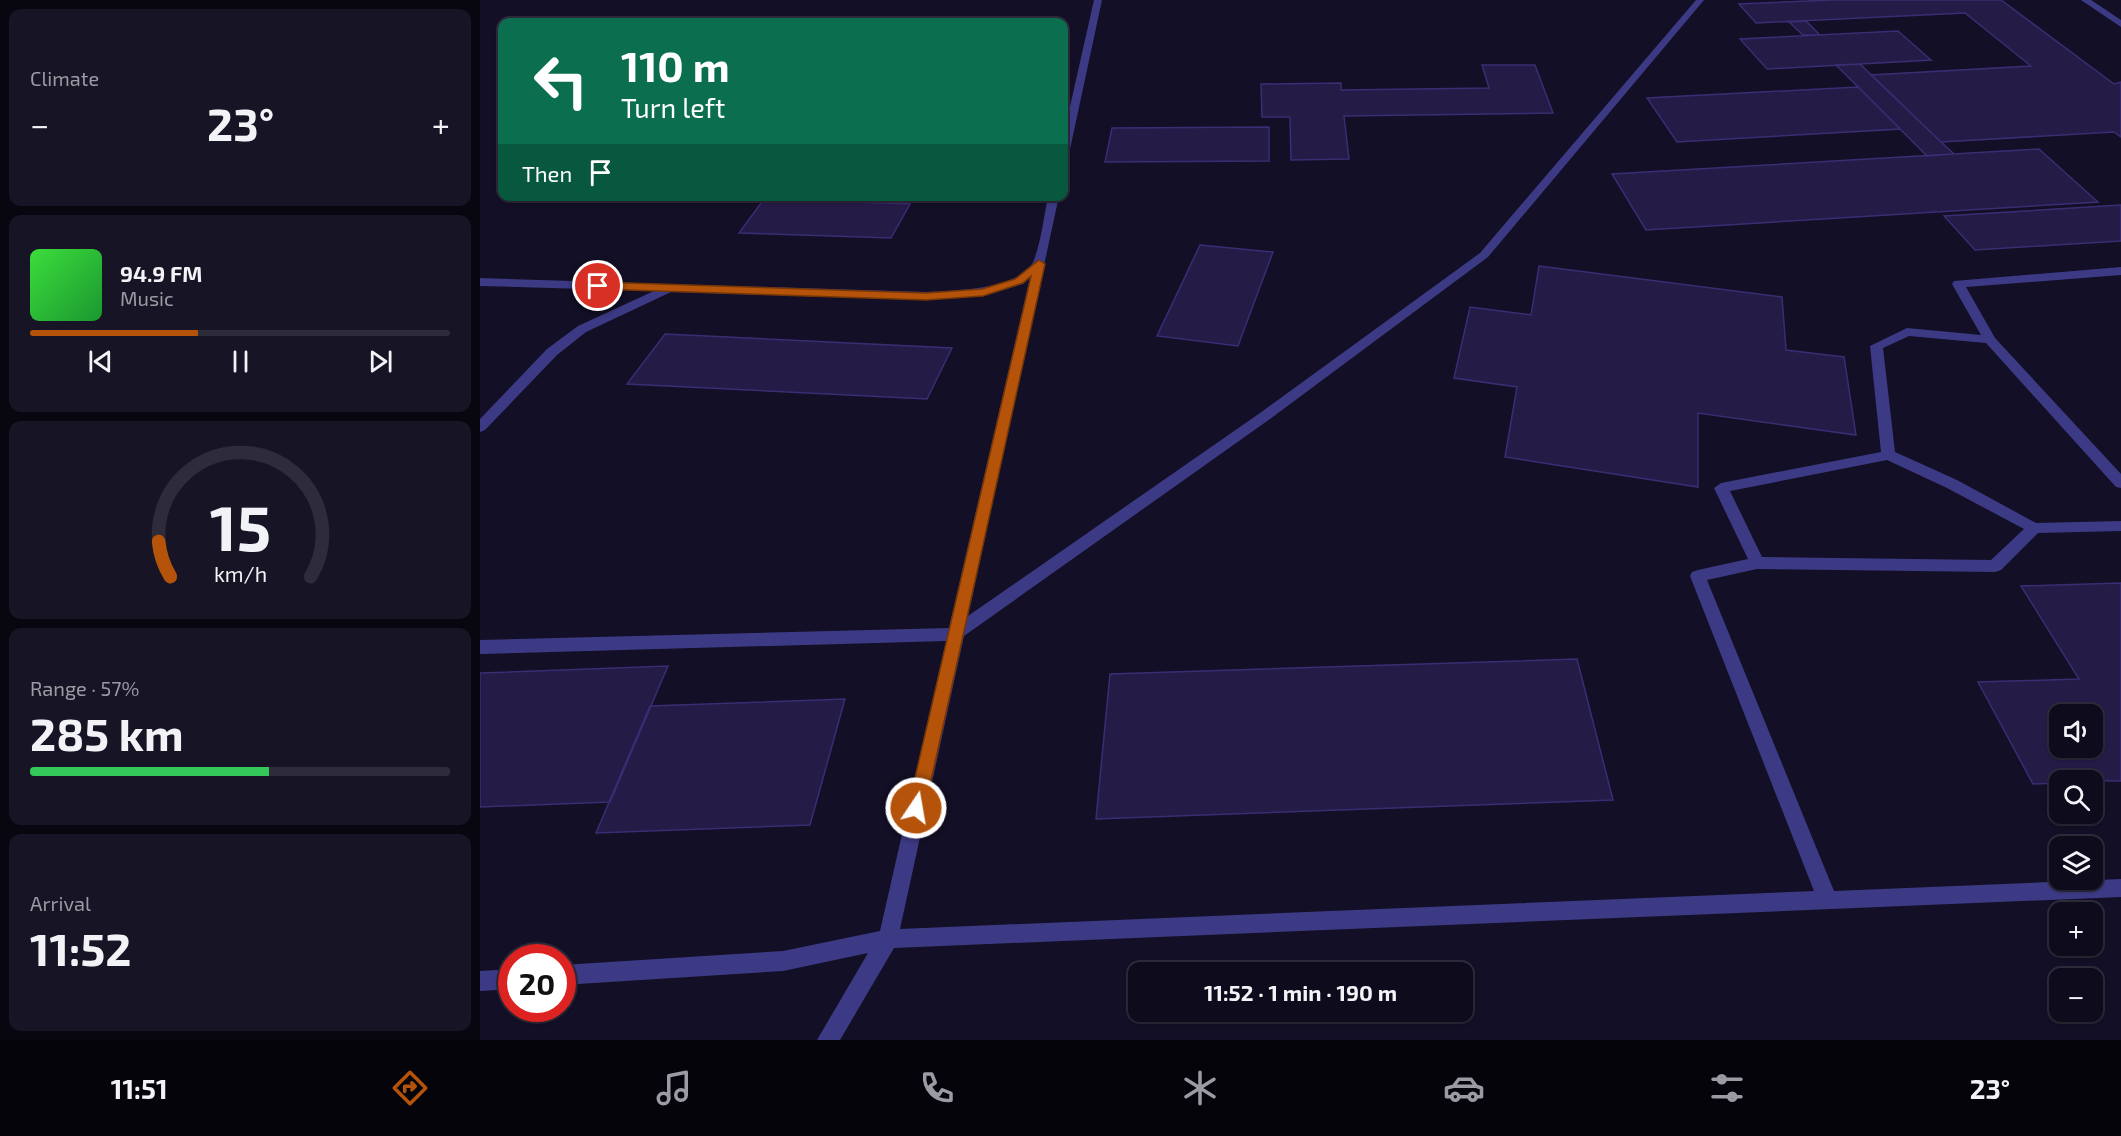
<!DOCTYPE html>
<html lang="en">
<head>
<meta charset="utf-8">
<style>
  body { margin:0; font-family:"Exo 2",sans-serif; background:#171425; color:#f1f3f6; height:100vh; display:flex; flex-direction:column; font-size:22px; white-space:nowrap }
  * { box-sizing:border-box; margin:0 }
  p { font-size:20px; color:#9b9ba3 }
  .icon { flex:none; width:33px; height:33px; fill:none; stroke:currentColor; stroke-width:2; stroke-linecap:round; stroke-linejoin:round }
  .map { position:relative; flex:1; overflow:hidden }
  .sheet { display:flex; flex-direction:column; gap:9px; padding:9px; background:#08060f; width:480px }
  .sheet>* { flex:none }
  .hud { position:absolute; left:18px; top:18px; width:570px; height:183px; border-radius:12px; box-shadow:0 2px 4px #0004,0 0 0 2px #2e2b3b; background:#0b6e4f; color:#fff; overflow:hidden }
  .controls { position:absolute; left:1569px; top:704px; display:grid; gap:12px }
  .controls a { display:grid; place-items:center; width:54px; height:54px; border-radius:12px; background:#0e0b1c; box-shadow:0 2px 4px #0004,0 0 0 2px #2e2b3b; font-size:30px }
  .speed { position:absolute; left:18px; top:944px; display:flex; gap:12px; font-size:30px; font-weight:700; text-align:center }
  .speed>* { display:grid; place-content:center; width:78px; height:78px; border-radius:50%; background:#0e0b1c; box-shadow:0 2px 4px #0004,0 0 0 2px #2e2b3b; line-height:1 }
  .speed .limit { border:9px solid #d22; background:#fff; color:#111 }
  .pin { position:absolute; display:grid; place-items:center; width:51px; height:51px; color:#fff; margin:-26px; border:3px solid #fff; border-radius:50%; box-shadow:0 2px 6px #0007 }
  .me { position:absolute; width:66px; margin:-33px; rotate:12deg; stroke-linejoin:round; filter:drop-shadow(0 0 4px #0008) }
  .turn { display:flex; align-items:center; gap:21px; height:126px; padding:0 24px; font-size:27px }
  .turn .icon { width:78px; height:78px; stroke-width:2.5 }
  .turn b { display:block; font-size:42px; line-height:51px }
  .then { display:flex; align-items:center; height:57px; padding:0 24px; background:#0003; gap:12px; font-size:22px }
  .big { font-size:45px; font-weight:700; line-height:1.1 }
  .sheet .tile { flex:1; display:flex; flex-direction:column; justify-content:center; gap:9px; min-width:0; padding:0 21px; border-radius:12px; background:#171425 }
  .sheet .dial { align-items:center; gap:0 }
  .dial svg { height:156px; overflow:visible; fill:none; stroke:#2e2b3b; stroke-width:7; stroke-linecap:round; text-anchor:middle }
  .dial text { fill:#f1f3f6; stroke:none }
  .song { display:flex; align-items:center; gap:18px }
  .cover { width:72px; height:72px; border-radius:9px; background:linear-gradient(135deg,hsl(120 70% 55%),hsl(130 70% 35%)) }
  .played { height:6px; border-radius:3px; background:linear-gradient(90deg,#b45309 40%,#2e2b3b 40%) }
  .keys { display:flex; justify-content:space-around; direction:ltr }
  .heat { display:flex; justify-content:space-between; align-items:center; font-size:33px; direction:ltr }
  .charge { height:9px; border-radius:4px; background:linear-gradient(90deg,#34c759 57%,#2e2b3b 0) }
  .trip { position:absolute; left:648px; top:962px; width:345px; height:60px; border-radius:12px; background:#0e0b1c; box-shadow:0 2px 4px #0004,0 0 0 2px #2e2b3b; font-weight:700; line-height:60px; text-align:center }
  .dock { display:flex; height:96px; justify-content:space-around; align-items:center; background:#06040b; color:#9b9ba3 }
  .dock .icon { width:42px; height:42px }
  .dock .current { color:#b45309 }
  .dock b { font-size:27px; color:#f1f3f6 }
  main { display:flex; flex:1; min-height:0 }
  .map>svg:first-child { display:block }
</style>
</head>
<body>
<main>
<section class="sheet">
<div class="tile"><p>Climate</p>
<div class="heat"><a>−</a><b class="big">23°</b><a>+</a></div>
</div>
<div class="tile">
<div class="song"><i class="cover"></i><div><b>94.9 FM</b><p>Music</p></div></div>
<div class="played"></div>
<div class="keys"><svg class="icon" aria-label="previous" viewBox="0 0 24 24"><path d="M18 5L8 12l10 7zM5 5v14"/></svg><svg class="icon" aria-label="pause" viewBox="0 0 24 24"><path d="M8 5v14M16 5v14"/></svg><svg class="icon" aria-label="next" viewBox="0 0 24 24"><path d="M6 5l10 7-10 7zM19 5v14"/></svg></div>
</div>
<div class="tile dial"><svg viewBox="0 0 100 80">
<path d="M14 69A42 42 0 1 1 86 69"/>
<path d="M14 69A42 42 0 0 1 8 51" stroke="#b45309"/>
<text x="50" y="56" font-size="32" font-weight="700">15</text>
<text x="50" y="72" font-size="11">km/h</text>
</svg></div>
<div class="tile"><p>Range · 57%</p><b class="big">285 km</b><div class="charge"></div></div>
<div class="tile"><p>Arrival</p><b class="big">11:52</b></div>
</section>
<div class="map">
<svg width="1641" height="1040" viewBox="0 0 1641 1040">
  <rect width="100%" height="100%" fill="#130f26"/>
  <path fill="#241b47" stroke="#3b2d73" stroke-width="1.5" fill-rule="evenodd" d="M1351,0h170l113,84 7,-2v55l-7,-5 -173,10 -70,-67 160,-9 -66,-53 -209,10 -17,-19z
    M1326,21l14,14h-17l-14,-13z
    M1418,31l33,29 -164,9 -27,-30z
    M1380,64l81,78 13,12 -27,2 -91,-91z
    M1002,65h53l18,48 -209,3 5,43 -58,1 -1,-43h-28l-1,-33 80,-1v7l148,-2z
    M1378,87l42,42 -223,13 -30,-44z
    M789,127v34l-164,1 7,-34z
    M1559,149l59,53 -452,28 -34,-56z
    M284,199l146,5 -19,34 -152,-5z
    M1641,205v36l-146,9 -31,-34z
    M720,245l73,7 -35,94 -81,-10z
    M1059,266l243,31 4,53 58,7 12,78 -158,-22v74l-193,-30 12,-70 -63,-9 16,-71 61,8z
    M185,334l287,14 -25,51 -300,-15z
    M1641,583v198l-61,-1v3l-27,1 -55,-102 101,-3 -58,-93zM1580,714h32v33h-32z
    M1097,659l36,141 -517,19 14,-145z
    M188,666l-58,136 -130,5v-134z
    M365,699l-35,126 -214,8 54,-127z"/>
  <g fill="none" stroke-linecap="round" stroke-linejoin="round">
    <path fill="#3d3a85" fill-rule="evenodd" d="M614,0h8l-33,154 -5,3v-24z
      M1216,0h8l-216,257 -218,162 -306,217 -64,293 914,-38 -124,-315 2,-4 6,-2 50,-11 -34,-71 7,-5 160,-31 -11,-106 37,-18 74,7 -29,-51 2,-3 167,-14v8l-155,12 29,51 126,136v14l-5,-1 -130,-144 -77,-7 -26,12 12,104 62,28 79,43 85,-2v10l-83,2 -37,37 -6,2 -238,-3 -50,11 127,311 287,-12v18l-1227,51 -54,92h-23l51,-87 -85,18 -221,14v-20l221,-14 97,-20 66,-290 -466,13v-14l469,-12 81,-350 -7,6 -40,12 -57,4 -255,-8 -85,40 -29,23 -72,75 -5,2v-13l67,-70 31,-23 76,-35 -174,-5v-8l446,14c26,-1 96,-2 108,-32 7,-19 10,-43 14,-64h11l-91,420 292,-203 220,-160zM1407,460l60,28 77,41 -33,31 -229,-3 -32,-66z
      M1601,0h10l30,20v7z
      M32,969v20l-32,2v-20z"/>
  </g>
  <path fill="#b45309" stroke="#753606" stroke-width="1.5" d="M559,260l6,4 -120,544 -2,6 -7,2 -6,-2 -2,-6 123,-532 -8,7 -40,13 -57,4 -328,-11 -5,-3 5,-4 328,11 56,-4 33,-10z"/>
</svg>
<div class="controls">
<a><svg class="icon" aria-label="sound" viewBox="0 0 24 24"><path d="M4 9h4l5-4v14l-5-4H4zM17 9q2 3 0 6"/></svg></a>
<a><svg class="icon" aria-label="search" viewBox="0 0 24 24"><circle cx="10" cy="10" r="6"/><path d="M15 15l6 6"/></svg></a>
<a><svg class="icon" aria-label="layers" viewBox="0 0 24 24"><path d="M12 4l9 5-9 5-9-5zM3 14l9 5 9-5"/></svg></a>
<a>+</a>
<a>−</a>
</div>
<div class="speed"><div class="limit">20</div></div>
<div class="pin" style="left:118px;top:286px;background:#d93025"><svg class="icon" aria-label="arrive" viewBox="0 0 24 24"><path d="M6 21V4h12l-3 4 3 4H6"/></svg></div>
<svg class="me" style="left:436px;top:808px" viewBox="-20 -20 40 40"><circle r="17" fill="#b45309" stroke="#fff" stroke-width="3"/><path d="M0-11L8 9 0 5-8 9z" fill="#fff"/></svg>
<div class="trip">11:52 · 1 min · 190 m</div>
<div class="hud">
<div class="turn"><svg class="icon" aria-label="left" viewBox="0 0 24 24"><path d="M17 20v-9H6M10 6l-5 5 5 5"/></svg><div><b>110 m</b>Turn left</div></div>
<div class="then">Then<svg class="icon" aria-label="arrive" viewBox="0 0 24 24"><path d="M6 21V4h12l-3 4 3 4H6"/></svg></div>
</div>
</div>
</main>
<nav class="dock">
<b>11:51</b>
<svg class="icon current" aria-label="directions" viewBox="0 0 24 24"><path d="M12 3l9 9-9 9-9-9zM9 14v-3h6M13 9l2 2-2 2"/></svg>
<svg class="icon" aria-label="music" viewBox="0 0 24 24"><path d="M9 18V5l10-2v13"/><circle cx="6" cy="18" r="3"/><circle cx="16" cy="16" r="3"/></svg>
<svg class="icon" aria-label="phone" viewBox="0 0 24 24"><path d="M5 4h4l2 5-3 2q2 4 5 5l2-3 5 2v4C11 20 4 13 5 4z"/></svg>
<svg class="icon" aria-label="climate" viewBox="0 0 24 24"><path d="M12 3v18M4 7l16 10M4 17L20 7"/></svg>
<svg class="icon" aria-label="car" viewBox="0 0 24 24"><path d="M5 17H2v-5l4-1 3-4h7l3 4 3 1v5h-3M9 17h6M6 11h13"/><circle cx="7" cy="17" r="2"/><circle cx="17" cy="17" r="2"/></svg>
<svg class="icon" aria-label="filters" viewBox="0 0 24 24"><path d="M4 7h16M4 17h16"/><circle cx="9" cy="7" r="2"/><circle cx="15" cy="17" r="2"/></svg>
<b>23°</b>
</nav>
</body>
</html>
